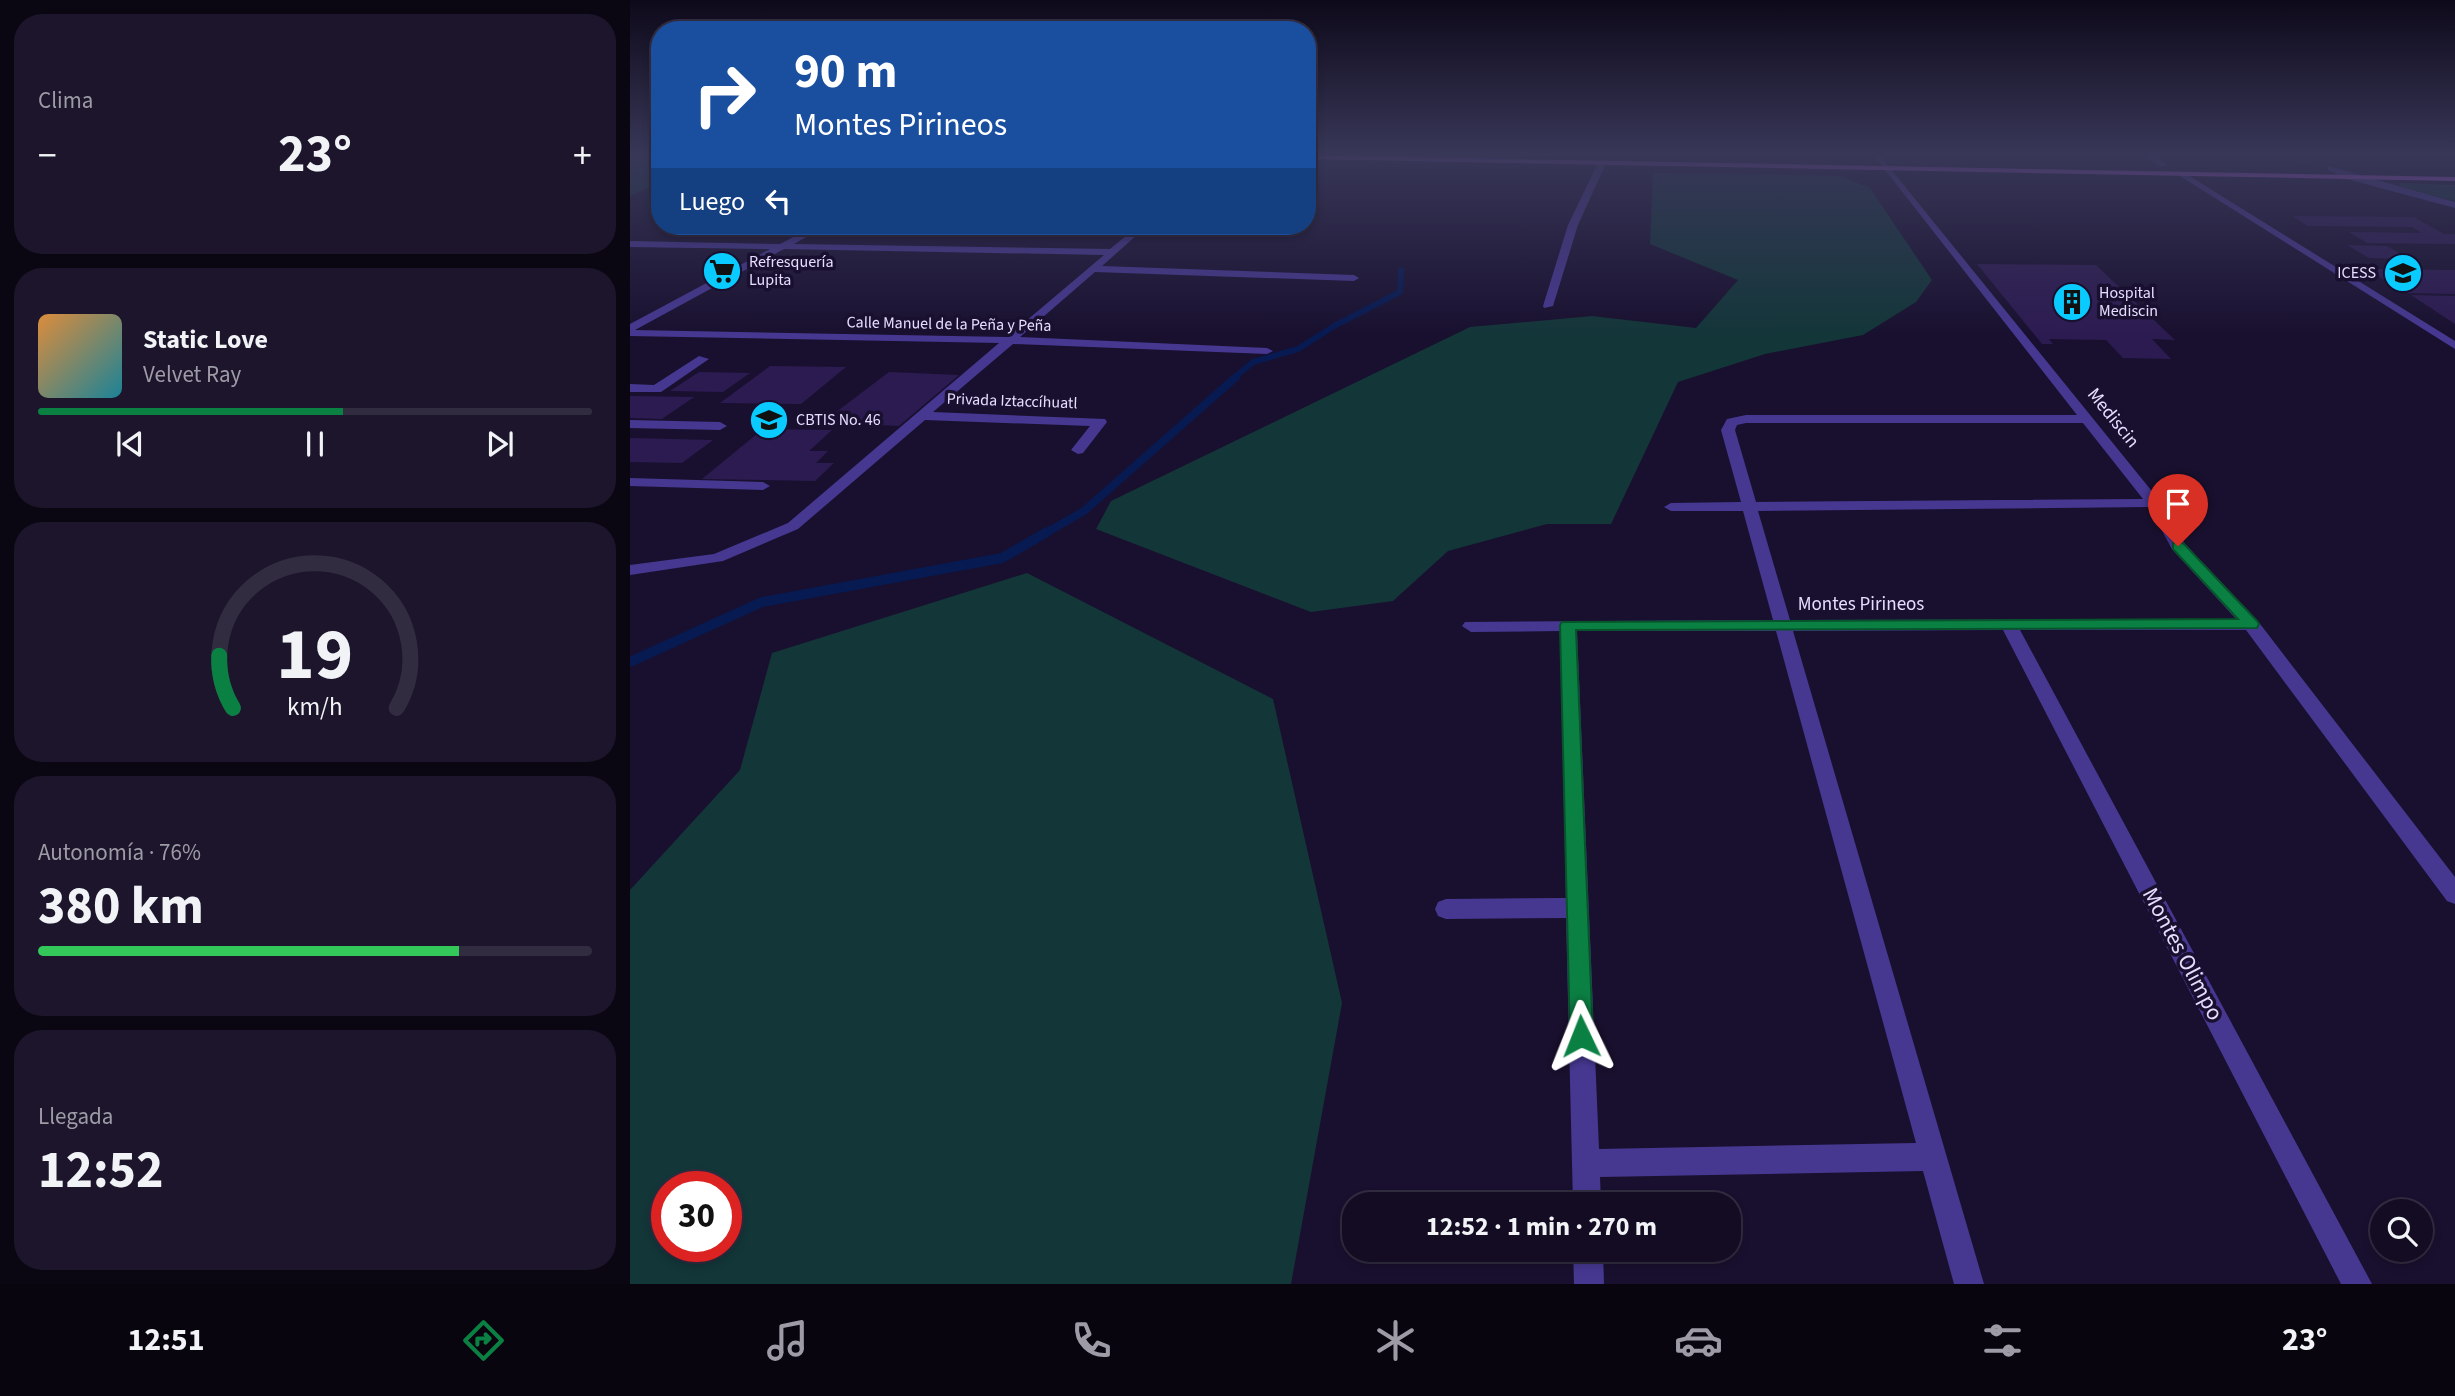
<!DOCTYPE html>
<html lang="es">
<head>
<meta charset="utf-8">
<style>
  body { margin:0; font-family:"Source Sans 3",sans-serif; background:#1c152b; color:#f1f3f6; height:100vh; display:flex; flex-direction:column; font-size:26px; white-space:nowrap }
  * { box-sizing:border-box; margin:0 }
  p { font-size:23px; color:#9d9ba6 }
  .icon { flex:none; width:38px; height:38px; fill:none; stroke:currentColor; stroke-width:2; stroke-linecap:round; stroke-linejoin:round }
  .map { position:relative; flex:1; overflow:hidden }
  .side { display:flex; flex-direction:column; gap:14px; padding:14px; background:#0a0713; width:630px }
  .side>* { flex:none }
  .top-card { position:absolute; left:21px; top:21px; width:665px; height:214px; border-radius:28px; box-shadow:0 4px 10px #0003,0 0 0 2px #322c41; background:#1a4fa0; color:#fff; overflow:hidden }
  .buttons { position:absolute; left:1740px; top:1199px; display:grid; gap:14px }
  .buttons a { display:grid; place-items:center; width:63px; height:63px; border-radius:50%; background:#130c23; box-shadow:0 4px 10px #0003,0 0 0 2px #322c41; font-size:35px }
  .speed { position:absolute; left:21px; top:1171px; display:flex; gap:14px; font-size:35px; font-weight:700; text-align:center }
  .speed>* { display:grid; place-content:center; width:91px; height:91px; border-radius:50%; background:#130c23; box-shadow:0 4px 10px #0003,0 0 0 2px #322c41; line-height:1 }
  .speed .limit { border:10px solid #d22; background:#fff; color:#111 }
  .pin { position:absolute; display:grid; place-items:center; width:60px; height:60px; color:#fff; margin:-72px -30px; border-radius:50% 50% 50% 0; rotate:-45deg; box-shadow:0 0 7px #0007 }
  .pin .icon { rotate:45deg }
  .me { position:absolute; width:77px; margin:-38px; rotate:358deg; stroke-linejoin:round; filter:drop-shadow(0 0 5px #0008) }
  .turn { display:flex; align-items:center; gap:24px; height:147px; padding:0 28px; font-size:32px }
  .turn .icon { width:91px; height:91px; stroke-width:2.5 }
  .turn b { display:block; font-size:49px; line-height:60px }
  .then { display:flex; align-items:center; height:66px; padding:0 28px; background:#0003; gap:14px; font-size:26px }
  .big { font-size:52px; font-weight:700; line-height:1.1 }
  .side .widget { flex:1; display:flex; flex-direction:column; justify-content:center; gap:10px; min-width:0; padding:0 24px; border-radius:28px; background:#1c152b }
  .side .dial { align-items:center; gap:0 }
  .dial svg { height:182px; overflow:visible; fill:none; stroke:#322c41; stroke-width:7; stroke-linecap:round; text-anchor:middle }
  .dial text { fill:#f1f3f6; stroke:none }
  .song { display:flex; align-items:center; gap:21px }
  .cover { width:84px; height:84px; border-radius:10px; background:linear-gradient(135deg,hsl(30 70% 55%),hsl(190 70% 35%)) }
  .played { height:7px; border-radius:4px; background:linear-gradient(90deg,#0b8043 55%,#322c41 55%) }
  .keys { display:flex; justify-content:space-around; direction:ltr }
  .heat { display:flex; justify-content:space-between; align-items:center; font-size:38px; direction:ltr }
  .charge { height:10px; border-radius:5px; background:linear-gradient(90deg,#34c759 76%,#322c41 0) }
  .trip { position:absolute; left:712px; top:1192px; width:399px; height:70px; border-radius:28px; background:#130c23; box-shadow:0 4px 10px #0003,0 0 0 2px #322c41; font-weight:700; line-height:70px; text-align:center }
  .dock { display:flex; height:112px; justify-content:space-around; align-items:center; background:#08050e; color:#9d9ba6 }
  .dock .icon { width:49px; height:49px }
  .dock .on { color:#0b8043 }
  .dock b { font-size:32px; color:#f1f3f6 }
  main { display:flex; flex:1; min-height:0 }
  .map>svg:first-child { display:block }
</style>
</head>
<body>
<main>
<section class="side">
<div class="widget"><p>Clima</p>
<div class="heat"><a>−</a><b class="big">23°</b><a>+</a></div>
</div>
<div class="widget">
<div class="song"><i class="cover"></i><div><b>Static Love</b><p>Velvet Ray</p></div></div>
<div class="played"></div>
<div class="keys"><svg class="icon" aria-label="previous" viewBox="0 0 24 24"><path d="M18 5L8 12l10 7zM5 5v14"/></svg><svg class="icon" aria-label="pause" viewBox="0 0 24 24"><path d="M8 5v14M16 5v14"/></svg><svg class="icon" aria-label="next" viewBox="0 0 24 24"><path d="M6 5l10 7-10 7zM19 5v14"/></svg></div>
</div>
<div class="widget dial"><svg viewBox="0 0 100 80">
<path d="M14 69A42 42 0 1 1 86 69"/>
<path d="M14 69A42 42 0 0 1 8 46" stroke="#0b8043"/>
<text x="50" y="56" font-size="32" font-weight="700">19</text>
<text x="50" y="72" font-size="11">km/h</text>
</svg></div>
<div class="widget"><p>Autonomía · 76%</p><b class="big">380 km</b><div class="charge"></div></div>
<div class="widget"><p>Llegada</p><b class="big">12:52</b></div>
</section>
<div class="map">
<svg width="1825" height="1284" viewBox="0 0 1825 1284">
  <rect width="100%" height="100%" fill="#19102f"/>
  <path fill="#133639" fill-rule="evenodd" d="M0,155h30v28l-30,13z
    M1023,173l187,3 30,12 62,92 -16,22 -53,33 -98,19 -87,28 -67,142h-64l-99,27 -55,50 -82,11 -215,-83 15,-28 359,-174 122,-11 104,12 42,-48 -88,-36z
    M1769,183l56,2v16l-54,-14z
    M397,573l246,126 69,304 -51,281h-661v-394l110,-120 32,-117zM37,1186h59v60h-59z"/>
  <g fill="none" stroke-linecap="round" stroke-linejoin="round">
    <path stroke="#071a51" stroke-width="6" d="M604,378l19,-16 45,-13 38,-24 64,-33 1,-22"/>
    <path stroke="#071a51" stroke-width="8" d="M414,534l40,-23 152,-134"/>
    <path stroke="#071a51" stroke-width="10" d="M0,662l132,-60 240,-44 45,-26"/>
  </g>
  <path fill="#2c1b51" d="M1654,155h22l10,6h-22z
    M1662,216l122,1 30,17h11v10l-88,-1 -18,-11 73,1 -10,-6 -104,-1z
    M1717,245l40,1 22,13 -40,-1z
    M1347,264l119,1 79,75 -23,-1 19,20 -48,-1 -17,-18 -57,-1 4,5h-11z
    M1737,269l88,1v24l-50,-1z
    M1781,295l44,1v28z
    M140,366l76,1 -45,37 -81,-1z
    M69,372l51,1 -27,19 -53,-1z
    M259,372l70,3 -60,51 -76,-4z
    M0,396l64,1 -32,22 -32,-1z
    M133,429l69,1 -23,21h19l-12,12h18l-19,18 -113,-2z
    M0,438l83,2 -31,23 -52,-1z"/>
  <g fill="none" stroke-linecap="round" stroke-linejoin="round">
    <path fill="#463891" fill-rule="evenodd" d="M1514,155h10l13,10 -7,2z
      M1245,157h6l278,343 26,44 72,76 198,257v27l-8,-3 -201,-271h-226l352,654h-31l-338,-654 -210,1 191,653h-30l-31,-113 -323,6 1,27h-28l-7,-286 -120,1 -8,-3 -3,-7 3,-7 8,-3 120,-1 -6,-267 -89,1 -9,-6 3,-4 308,-2 -30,-109h-72l-7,-4 7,-4 70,-1 -20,-72 6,-11 19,-4h331zM1116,423h337l60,76 -387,3 -21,-72 2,-5zM1519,507l23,42 64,70 -446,1 -32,-109zM947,631h199l140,512 -317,6z
      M969,161l7,2 -28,62 -25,81 -9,2 -1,-2 25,-81z
      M1698,166l127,36v6l-108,-29 -19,-9z
      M1553,172l272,169v8l-275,-173z
      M184,226h11l-31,18 316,5 28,-23h9l-45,40 252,9 5,3 -5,3 -259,-9 -75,65 247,11 6,3 -6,3 -254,-10 -80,68 172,7 2,3 -24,31 -5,1 -7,-4 19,-24 -165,-6 -127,109 -75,32 -93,14v-10l84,-11 74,-31 211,-180 -369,-7v-12l140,-75 -140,-2v-6l150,3zM154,249l320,6 -97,82 -372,-7z
      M69,356l10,3 -48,33h-31v-8l24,1z
      M0,420l90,2 7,4 -7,4 -90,-2z
      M0,478l133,4 7,4 -7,4 -133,-4z
      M943,1250h30l1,34h-30z"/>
    <path fill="#d765ff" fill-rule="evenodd" d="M677,155l1148,22v4l-1148,-22z"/>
  </g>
  <linearGradient id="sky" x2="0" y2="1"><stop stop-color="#0e091a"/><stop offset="0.46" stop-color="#383758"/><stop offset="1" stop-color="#383758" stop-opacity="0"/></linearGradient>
  <rect width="1825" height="335" fill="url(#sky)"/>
  <path fill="#0b8043" stroke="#07532c" stroke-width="2" d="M1548,542l5,1 74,78 2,3 -2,4 -681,2 17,406 -4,8 -8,3 -8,-3 -3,-8 -10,-411 2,-3 676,-3 -65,-70v-6z"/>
  <defs>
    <g id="supermarket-disc" transform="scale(2.0125)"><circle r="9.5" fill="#0acbff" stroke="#19102f"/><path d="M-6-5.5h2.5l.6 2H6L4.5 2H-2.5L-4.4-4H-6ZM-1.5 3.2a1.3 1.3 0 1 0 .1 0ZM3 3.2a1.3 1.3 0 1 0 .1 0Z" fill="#111"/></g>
    <g id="university-disc" transform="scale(2.0125)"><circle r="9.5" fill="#0acbff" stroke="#19102f"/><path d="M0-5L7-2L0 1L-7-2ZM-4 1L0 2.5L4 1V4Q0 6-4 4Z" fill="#111"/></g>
    <g id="building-disc" transform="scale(2.0125)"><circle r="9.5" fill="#0acbff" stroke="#19102f"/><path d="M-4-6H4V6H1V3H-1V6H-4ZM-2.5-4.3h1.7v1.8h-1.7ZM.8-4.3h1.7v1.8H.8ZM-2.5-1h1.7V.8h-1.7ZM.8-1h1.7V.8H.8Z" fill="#111"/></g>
  </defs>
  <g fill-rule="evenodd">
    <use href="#supermarket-disc" x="92" y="271"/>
    <use href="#university-disc" x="1773" y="273"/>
    <use href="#building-disc" x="1442" y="302"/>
    <use href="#university-disc" x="139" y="420"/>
  </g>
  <g text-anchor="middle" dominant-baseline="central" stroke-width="7" stroke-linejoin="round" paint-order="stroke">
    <g font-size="16" fill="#e5deff" stroke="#19102f" text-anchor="start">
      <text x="119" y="262">Refresquería<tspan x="119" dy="18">Lupita</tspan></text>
      <text x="1746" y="273" text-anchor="end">ICESS</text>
      <text x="1469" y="293">Hospital<tspan x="1469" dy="18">Mediscin</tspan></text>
      <text x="166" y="420">CBTIS No. 46</text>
    </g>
    <g font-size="16" fill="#e5deff" stroke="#19102f">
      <text transform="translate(319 324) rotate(1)">Calle Manuel de la Peña y Peña</text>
      <text transform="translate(382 401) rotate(2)">Privada Iztaccíhuatl</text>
    </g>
    <g font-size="19" fill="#e5deff" stroke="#19102f">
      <text transform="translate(1483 418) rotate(51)">Mediscin</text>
      <text x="1231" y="604">Montes Pirineos</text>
    </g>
    <g font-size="23" fill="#e5deff" stroke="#19102f">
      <text transform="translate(1553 954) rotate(62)">Montes Olimpo</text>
    </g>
  </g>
</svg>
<div class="buttons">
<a><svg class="icon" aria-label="search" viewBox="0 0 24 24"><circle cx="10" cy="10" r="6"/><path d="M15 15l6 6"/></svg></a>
</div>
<div class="speed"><div class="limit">30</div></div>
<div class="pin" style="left:1548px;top:546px;background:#d93025"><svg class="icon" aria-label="arrive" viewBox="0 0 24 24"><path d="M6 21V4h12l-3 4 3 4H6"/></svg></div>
<svg class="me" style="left:951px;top:1036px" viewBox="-20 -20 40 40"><path d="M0-17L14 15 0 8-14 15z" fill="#0b8043" stroke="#fff" stroke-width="4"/></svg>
<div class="trip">12:52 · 1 min · 270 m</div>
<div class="top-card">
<div class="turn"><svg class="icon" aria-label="right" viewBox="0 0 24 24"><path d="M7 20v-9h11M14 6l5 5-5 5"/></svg><div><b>90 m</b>Montes Pirineos</div></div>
<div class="then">Luego<svg class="icon" aria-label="left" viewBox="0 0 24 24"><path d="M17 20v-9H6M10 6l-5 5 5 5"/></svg></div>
</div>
</div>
</main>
<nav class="dock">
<b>12:51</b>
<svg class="icon on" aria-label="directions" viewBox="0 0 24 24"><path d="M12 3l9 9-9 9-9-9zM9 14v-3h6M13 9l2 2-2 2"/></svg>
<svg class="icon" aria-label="music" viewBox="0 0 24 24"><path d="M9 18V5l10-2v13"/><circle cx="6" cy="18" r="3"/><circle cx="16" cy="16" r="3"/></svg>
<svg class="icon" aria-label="phone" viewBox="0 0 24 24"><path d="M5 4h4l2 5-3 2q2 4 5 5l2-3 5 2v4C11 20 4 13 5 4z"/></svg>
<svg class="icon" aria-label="climate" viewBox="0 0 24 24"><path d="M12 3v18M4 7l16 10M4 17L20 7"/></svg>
<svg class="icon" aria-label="car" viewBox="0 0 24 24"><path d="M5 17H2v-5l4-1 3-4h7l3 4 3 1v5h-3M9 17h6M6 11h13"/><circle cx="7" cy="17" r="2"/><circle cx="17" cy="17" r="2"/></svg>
<svg class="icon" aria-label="filters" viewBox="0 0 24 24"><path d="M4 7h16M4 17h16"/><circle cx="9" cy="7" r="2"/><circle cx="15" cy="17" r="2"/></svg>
<b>23°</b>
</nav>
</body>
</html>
